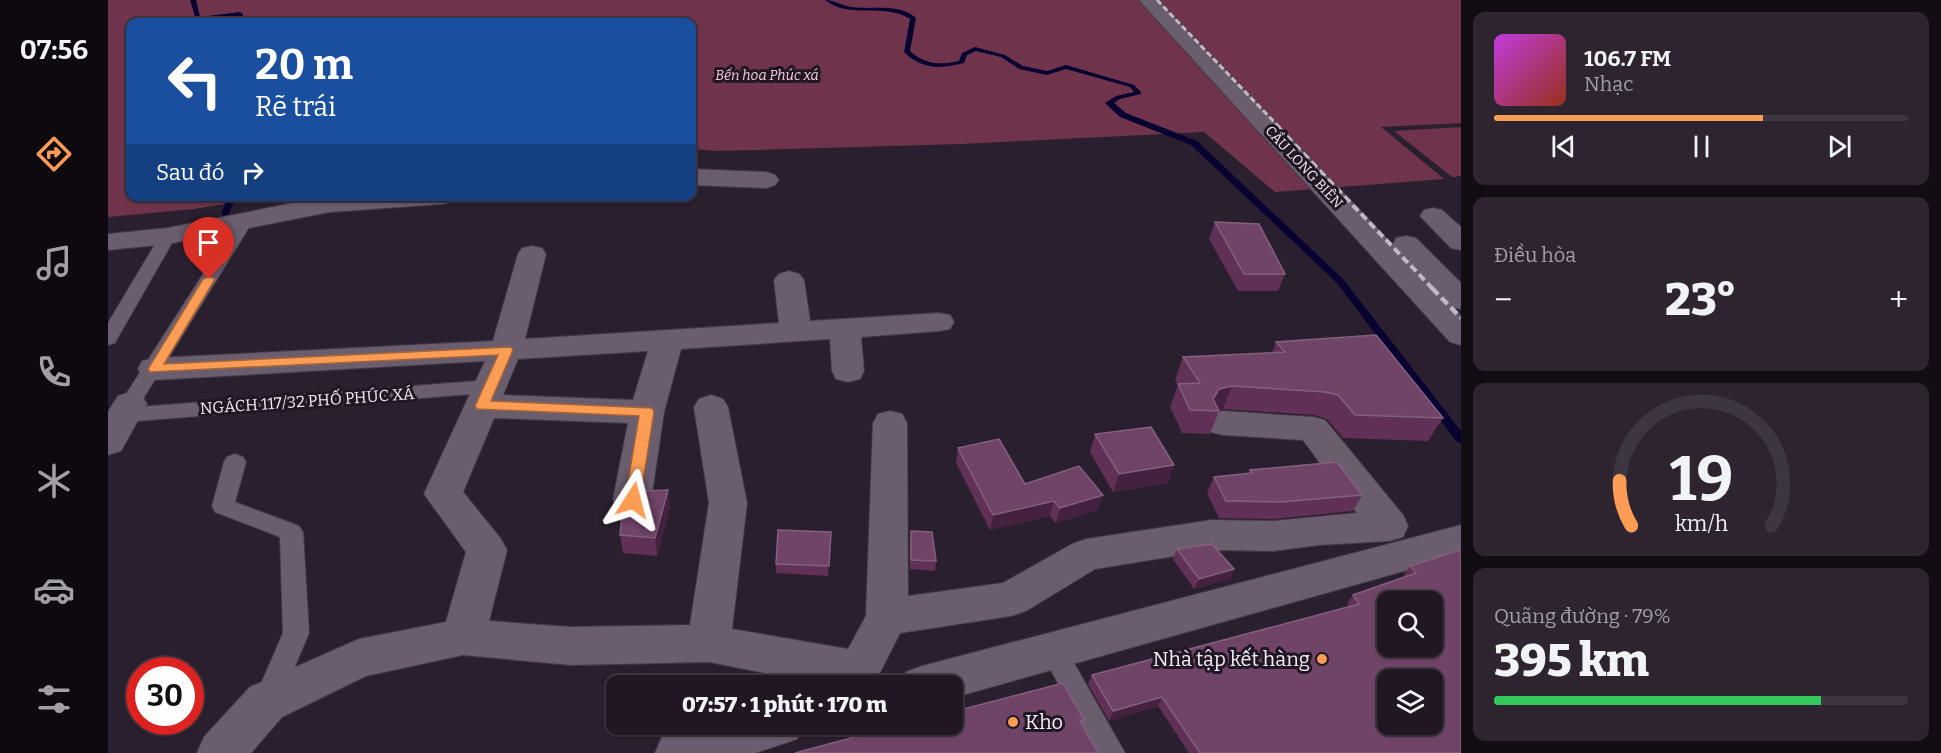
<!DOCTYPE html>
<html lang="vi">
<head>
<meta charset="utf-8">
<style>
  body { margin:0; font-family:Bitter,serif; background:#2d242f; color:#f1f3f6; height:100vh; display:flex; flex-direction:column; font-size:22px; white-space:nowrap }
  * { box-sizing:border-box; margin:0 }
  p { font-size:20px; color:#a29fa5 }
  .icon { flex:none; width:33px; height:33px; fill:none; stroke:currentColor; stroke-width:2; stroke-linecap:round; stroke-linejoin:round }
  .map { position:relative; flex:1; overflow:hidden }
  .side { display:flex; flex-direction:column; gap:12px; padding:12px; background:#120d13; width:480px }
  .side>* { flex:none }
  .top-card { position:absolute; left:18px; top:18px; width:570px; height:183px; border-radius:12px; box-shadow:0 2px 4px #0004,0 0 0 2px #3d3640; background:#1a4fa0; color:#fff; overflow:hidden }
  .buttons { position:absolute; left:1269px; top:591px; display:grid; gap:12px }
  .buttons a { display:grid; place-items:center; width:66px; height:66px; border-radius:12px; background:#201722; box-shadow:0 2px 4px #0004,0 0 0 2px #3d3640; font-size:30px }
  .speed { position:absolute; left:18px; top:657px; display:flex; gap:12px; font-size:30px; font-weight:700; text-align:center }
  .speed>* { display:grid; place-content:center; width:78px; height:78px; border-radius:50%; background:#201722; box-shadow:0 2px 4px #0004,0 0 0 2px #3d3640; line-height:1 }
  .speed .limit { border:9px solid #d22; background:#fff; color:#111 }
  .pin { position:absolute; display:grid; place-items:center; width:51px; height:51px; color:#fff; margin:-62px -26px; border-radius:50% 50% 50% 0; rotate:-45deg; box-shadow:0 0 6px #0007 }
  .pin .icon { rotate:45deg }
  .me { position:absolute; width:66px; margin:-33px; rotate:9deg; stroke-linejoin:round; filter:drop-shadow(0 0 4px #0008) }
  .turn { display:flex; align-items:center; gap:21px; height:126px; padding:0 30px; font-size:27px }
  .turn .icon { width:78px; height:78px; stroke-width:2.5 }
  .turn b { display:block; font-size:42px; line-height:51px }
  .then { display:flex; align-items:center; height:57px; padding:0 30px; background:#0003; gap:12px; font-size:22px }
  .big { font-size:45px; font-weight:800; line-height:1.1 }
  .side .card { flex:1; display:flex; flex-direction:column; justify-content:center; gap:9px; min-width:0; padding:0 21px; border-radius:12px; background:#2d242f }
  .side .dial { align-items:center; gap:0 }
  .dial svg { height:156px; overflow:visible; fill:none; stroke:#3d3640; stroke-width:7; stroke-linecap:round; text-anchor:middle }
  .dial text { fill:#f1f3f6; stroke:none }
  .song { display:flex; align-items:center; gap:18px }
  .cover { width:72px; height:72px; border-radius:9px; background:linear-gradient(135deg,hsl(290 70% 55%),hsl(10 70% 35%)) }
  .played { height:6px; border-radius:3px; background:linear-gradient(90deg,#fd9c55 65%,#3d3640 65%) }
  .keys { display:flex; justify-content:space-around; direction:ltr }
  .heat { display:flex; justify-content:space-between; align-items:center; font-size:33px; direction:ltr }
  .charge { height:9px; border-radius:4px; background:linear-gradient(90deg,#34c759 79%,#3d3640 0) }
  .trip { position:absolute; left:498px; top:675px; width:357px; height:60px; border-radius:12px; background:#201722; box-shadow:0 2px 4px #0004,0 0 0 2px #3d3640; font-weight:800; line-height:60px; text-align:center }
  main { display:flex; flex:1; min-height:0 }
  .tabs { display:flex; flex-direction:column; width:108px; justify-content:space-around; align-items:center; background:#0d090e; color:#a29fa5 }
  .tabs .icon { width:42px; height:42px }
  .tabs .active { color:#fd9c55 }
  .tabs b { font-size:27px; color:#f1f3f6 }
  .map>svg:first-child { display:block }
</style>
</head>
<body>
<main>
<nav class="tabs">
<b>07:56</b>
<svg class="icon active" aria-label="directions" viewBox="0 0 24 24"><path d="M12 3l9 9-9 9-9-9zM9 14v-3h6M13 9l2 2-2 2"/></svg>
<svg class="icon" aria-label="music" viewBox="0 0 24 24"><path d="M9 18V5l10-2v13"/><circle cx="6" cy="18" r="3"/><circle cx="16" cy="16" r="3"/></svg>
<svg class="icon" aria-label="phone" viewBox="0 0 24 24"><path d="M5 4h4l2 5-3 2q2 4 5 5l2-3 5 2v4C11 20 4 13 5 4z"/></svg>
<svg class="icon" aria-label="climate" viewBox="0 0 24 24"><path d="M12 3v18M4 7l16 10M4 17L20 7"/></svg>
<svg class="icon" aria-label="car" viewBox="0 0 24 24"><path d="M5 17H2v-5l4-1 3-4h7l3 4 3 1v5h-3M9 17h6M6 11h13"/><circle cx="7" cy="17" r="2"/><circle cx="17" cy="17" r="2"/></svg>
<svg class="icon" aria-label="filters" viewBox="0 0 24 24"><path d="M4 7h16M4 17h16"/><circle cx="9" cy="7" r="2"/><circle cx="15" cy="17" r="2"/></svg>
</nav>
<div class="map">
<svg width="1353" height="753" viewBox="0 0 1353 753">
  <rect width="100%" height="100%" fill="#2a1f2e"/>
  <path fill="#6f344c" d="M0,0h1353v123l-80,4 63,52 -169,13 -71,-60 -243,12 -244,7 -25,-2v-127h-562v174l137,1 -73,12 -86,8z
    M1353,127v49l-9,1 -58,-46z"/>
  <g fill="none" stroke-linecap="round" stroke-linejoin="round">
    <path fill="#070031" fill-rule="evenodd" d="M82,0h6l4,17 40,-5 3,2v8h-6v-6l-41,4z
      M717,0c10,0 17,6 27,7 22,3 46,-4 64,11l-6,33c16,14 29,14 49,10l3,-8 13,-6 30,8 18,11 24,5 19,-6 68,20 7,7v2l-21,5 -6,4 12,10 71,28 146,138 118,152v12l-4,-1 -120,-159 -146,-138 -71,-28 -15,-14 11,-7 18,-4 -4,-5 -64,-18 -19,6 -28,-6 -18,-12 -25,-6 -9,4 -3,8c-23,6 -42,7 -60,-11l6,-33c-26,-17 -60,1 -85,-19z
      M120,196h8l-7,18 -4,3 -4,-3z"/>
    <g stroke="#443b47" stroke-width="2">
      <path id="lane" d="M137,216l8,5 -115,186 352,-27 7,2 3,5 -3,5 -373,30 -7,-2 -3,-5 3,-5 6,-2 -3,-4 3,-5 114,-178z
        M60,231l8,5 -59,103 -2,4 -7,2v-22l52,-87z
        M127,454l8,3 3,5 -11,40 64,24 4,6 6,101 -32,76 -10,3 -10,-3 -3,-9 29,-67 -3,-96 -65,-25 -3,-6 12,-44 3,-5z
        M945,639l9,3 63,111h-29l-56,-103 4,-8z"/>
    </g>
    <g stroke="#443b47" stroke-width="2">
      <path id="street" d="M1031,0h19l235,245 3,-7 10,-2 10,2 45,45v26l-9,-2 9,9v29l-11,-3z
        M584,169l74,3 9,3 4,5 -4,5 -9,3 -74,-3z
        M220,196h127l-4,6 -9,2 -112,8 -162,32 -60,6v-16l60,-6z
        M1325,208l9,2 19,17v23l-10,-2 -31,-32 4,-6z
        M424,246l10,2 4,6 -21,85 254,-16 -5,-43 5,-6 10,-3 10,3 5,6 6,41 129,-8 11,2 4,7 -4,7 -11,2 -78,6 3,34 -4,8 -12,3 -12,-3 -4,-8 -2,-32 -149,10 -17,63 -13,88 -6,10 -13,4 -13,-4 -6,-10 15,-77 -134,-5 -31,74 38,47 6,11 -18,71 82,6 119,-2 19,-122 -15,-96 5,-8 12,-4 12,4 5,8 19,96 -15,126 116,20 18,-33 7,-193 5,-9 12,-3 12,3 5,9 1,173 95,-13 69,-39 14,-5 126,-19 61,1 84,-8 -54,-73 -80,-5 -12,-3 -5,-9 5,-9 12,-3 90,6 12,3 78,95 5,11 -5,11 -14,4 -70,4 -46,6 -61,-1 -117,19 -69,42 -15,5 -111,17 -27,53h-40l-124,-24 -138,3 -108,-10 -97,21 -84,41 -31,36h-54l7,-16 46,-50 109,-48 87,-17 20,-70 -42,-58 61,-133 -331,19 -12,-3 -4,-8 4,-8 12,-3 339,-17 25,-87 4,-6zM540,351l-15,49 -130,-5 15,-36z
        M22,392l12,4 5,8 -26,47 -13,4v-43l10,-16z
        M1353,525v30l-509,143v-12h-52l6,-14 16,-6z
        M593,724h103l-7,15 -42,14h-100l7,-16z"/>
    </g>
    <use href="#lane" fill="#6a5d6e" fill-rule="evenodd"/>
    <use href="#street" fill="#6a5d6e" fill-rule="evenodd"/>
    <path stroke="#c0b8c4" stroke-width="3" stroke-dasharray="6 3" stroke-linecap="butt" d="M1049,0l123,128"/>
    <path stroke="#c0b8c4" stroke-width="4" stroke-dasharray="8 4" stroke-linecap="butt" d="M1170,127l156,163"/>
    <path stroke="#c0b8c4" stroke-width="4.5" stroke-dasharray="9 4.5" stroke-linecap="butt" d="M1324,288l29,30"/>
  </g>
  <path fill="#603056" d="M1107,222l70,52 -7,17h-40l-29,-52z
    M1168,342l167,76 -15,23 -85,-3 -16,-19 -13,-4 -91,-6 -4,1v1l-9,23 -28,-1 -12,-26 8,-22 -3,-5 8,-23 89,-4z
    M987,434l79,31 -6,18 -55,9 -23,-40z
    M850,448l67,36 73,26 -42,13 -6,-7 -60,14 -34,-67z
    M1142,470l112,25 -9,16 -80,8 -54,-1 -12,-25 7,-16 35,-3z
    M562,508l-13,48 -34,-3 -3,-18z
    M803,531l25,30 -1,10 -25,-2v-29z
    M723,532l-3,44 -52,-3v-9z
    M1069,549l57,20 -4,10 -36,10 -21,-30z
    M1353,550v203h-272l-31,-47 -49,15 -21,-37 4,-9 257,-68 -2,-3 6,-9 52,-18 -1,-2 6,-9z"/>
  <path fill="#44213f" d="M1124,386l-9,23 -8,2 -2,-12 6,-10z
    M1066,465l-6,18 -55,9 6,-18z
    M560,490l2,18 -13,48 -2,-18z
    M995,495l-5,15 -42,13 4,-15z
    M946,501l-4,15 -60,14 3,-15z
    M1126,569l-4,10 -36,10 5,-10z
    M1054,697l-4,9 -49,15 4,-10z"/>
  <path fill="#704467" stroke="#845f7e" stroke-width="1.5" fill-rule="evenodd" d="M1107,222l44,2 26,50h-41z
    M1268,335l67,83 -88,-3 -17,-20 -13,-3 -93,-6 -13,3 -6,10 6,12 -29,-1 -12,-26 22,-1 -17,-26 102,-5 -9,-10z
    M1043,427l23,38 -55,9 -24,-40z
    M891,439l26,45 54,-18 24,29 -43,13 -6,-7 -61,14 -35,-67z
    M1229,462l25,33 -81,7 -55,-1 -12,-24 38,-4 -2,-3z
    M560,490l-13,48 -35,-3 4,-38 6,1 13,-4 3,-3z
    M670,530l53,2 -2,34 -53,-2z
    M803,531l21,1 4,29 -25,-1z
    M1104,544l22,25 -35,10 -22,-30z
    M1353,550v203h-261l-38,-56 -49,14 -21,-36 267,-71 -6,-9 63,-22 -6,-7zM1280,602h44v44h-44zM1280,680h44v44h-44z
    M955,683l21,37 -4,1 18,32h-303l108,-29h49v-12z"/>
  <path fill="#fd9c55" stroke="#a46537" stroke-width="1.5" d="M101,276l6,3 -51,85 347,-17 2,3 -22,51 161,7 2,4 -14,88 -2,4h-11l-2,-4 14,-84 -162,-7 -2,-3 23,-51 -348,17 -2,-3 55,-90z"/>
  <g fill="#fd9c55" stroke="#201624" stroke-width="2">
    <circle cx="1214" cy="659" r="6"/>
    <circle cx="905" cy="722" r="6"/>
  </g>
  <g text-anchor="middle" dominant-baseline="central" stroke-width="6" stroke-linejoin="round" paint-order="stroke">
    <g font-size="14" font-style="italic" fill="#f6ccda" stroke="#201624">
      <text x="659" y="75">Bến hoa Phúc xá</text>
    </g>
    <g font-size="14" fill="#f3ecf6" stroke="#201624">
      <text transform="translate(1196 167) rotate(47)">CẦU LONG BIÊN</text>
    </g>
    <g font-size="16" fill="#f3ecf6" stroke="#201624">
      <text transform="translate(199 401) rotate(-4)">NGÁCH 117/32 PHỐ PHÚC XÁ</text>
    </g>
    <g font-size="20" fill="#f3ecf6" stroke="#201624" text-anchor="end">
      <text x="1202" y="659">Nhà tập kết hàng</text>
      <text x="917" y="722" text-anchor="start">Kho</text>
    </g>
  </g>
</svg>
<div class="buttons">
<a><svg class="icon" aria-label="search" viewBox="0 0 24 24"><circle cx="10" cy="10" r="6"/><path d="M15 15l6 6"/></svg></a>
<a><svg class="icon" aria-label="layers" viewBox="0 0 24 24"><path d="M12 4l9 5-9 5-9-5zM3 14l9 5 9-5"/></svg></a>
</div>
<div class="speed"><div class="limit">30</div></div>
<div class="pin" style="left:101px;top:279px;background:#d93025"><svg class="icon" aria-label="arrive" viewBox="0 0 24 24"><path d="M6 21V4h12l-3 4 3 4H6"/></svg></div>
<svg class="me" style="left:525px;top:500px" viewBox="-20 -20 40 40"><path d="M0-17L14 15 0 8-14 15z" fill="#fd9c55" stroke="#fff" stroke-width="4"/></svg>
<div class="trip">07:57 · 1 phút · 170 m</div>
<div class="top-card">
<div class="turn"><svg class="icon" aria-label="left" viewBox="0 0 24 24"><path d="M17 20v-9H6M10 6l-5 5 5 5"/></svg><div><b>20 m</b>Rẽ trái</div></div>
<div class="then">Sau đó<svg class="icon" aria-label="right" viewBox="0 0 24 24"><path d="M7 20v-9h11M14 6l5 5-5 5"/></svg></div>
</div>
</div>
<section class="side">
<div class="card">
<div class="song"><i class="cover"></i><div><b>106.7 FM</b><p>Nhạc</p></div></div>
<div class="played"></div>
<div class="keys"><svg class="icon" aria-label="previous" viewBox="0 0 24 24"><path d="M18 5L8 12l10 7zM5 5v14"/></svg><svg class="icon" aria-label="pause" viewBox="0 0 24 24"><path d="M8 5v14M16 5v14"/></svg><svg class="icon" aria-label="next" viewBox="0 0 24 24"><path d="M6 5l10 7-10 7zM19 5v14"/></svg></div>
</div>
<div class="card"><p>Điều hòa</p>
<div class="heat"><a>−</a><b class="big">23°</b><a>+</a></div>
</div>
<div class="card dial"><svg viewBox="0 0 100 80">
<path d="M14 69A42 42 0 1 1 86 69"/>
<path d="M14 69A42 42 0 0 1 8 46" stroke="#fd9c55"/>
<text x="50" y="56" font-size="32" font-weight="700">19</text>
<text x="50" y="72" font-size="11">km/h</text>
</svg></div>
<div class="card"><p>Quãng đường · 79%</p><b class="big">395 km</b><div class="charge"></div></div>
</section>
</main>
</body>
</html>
